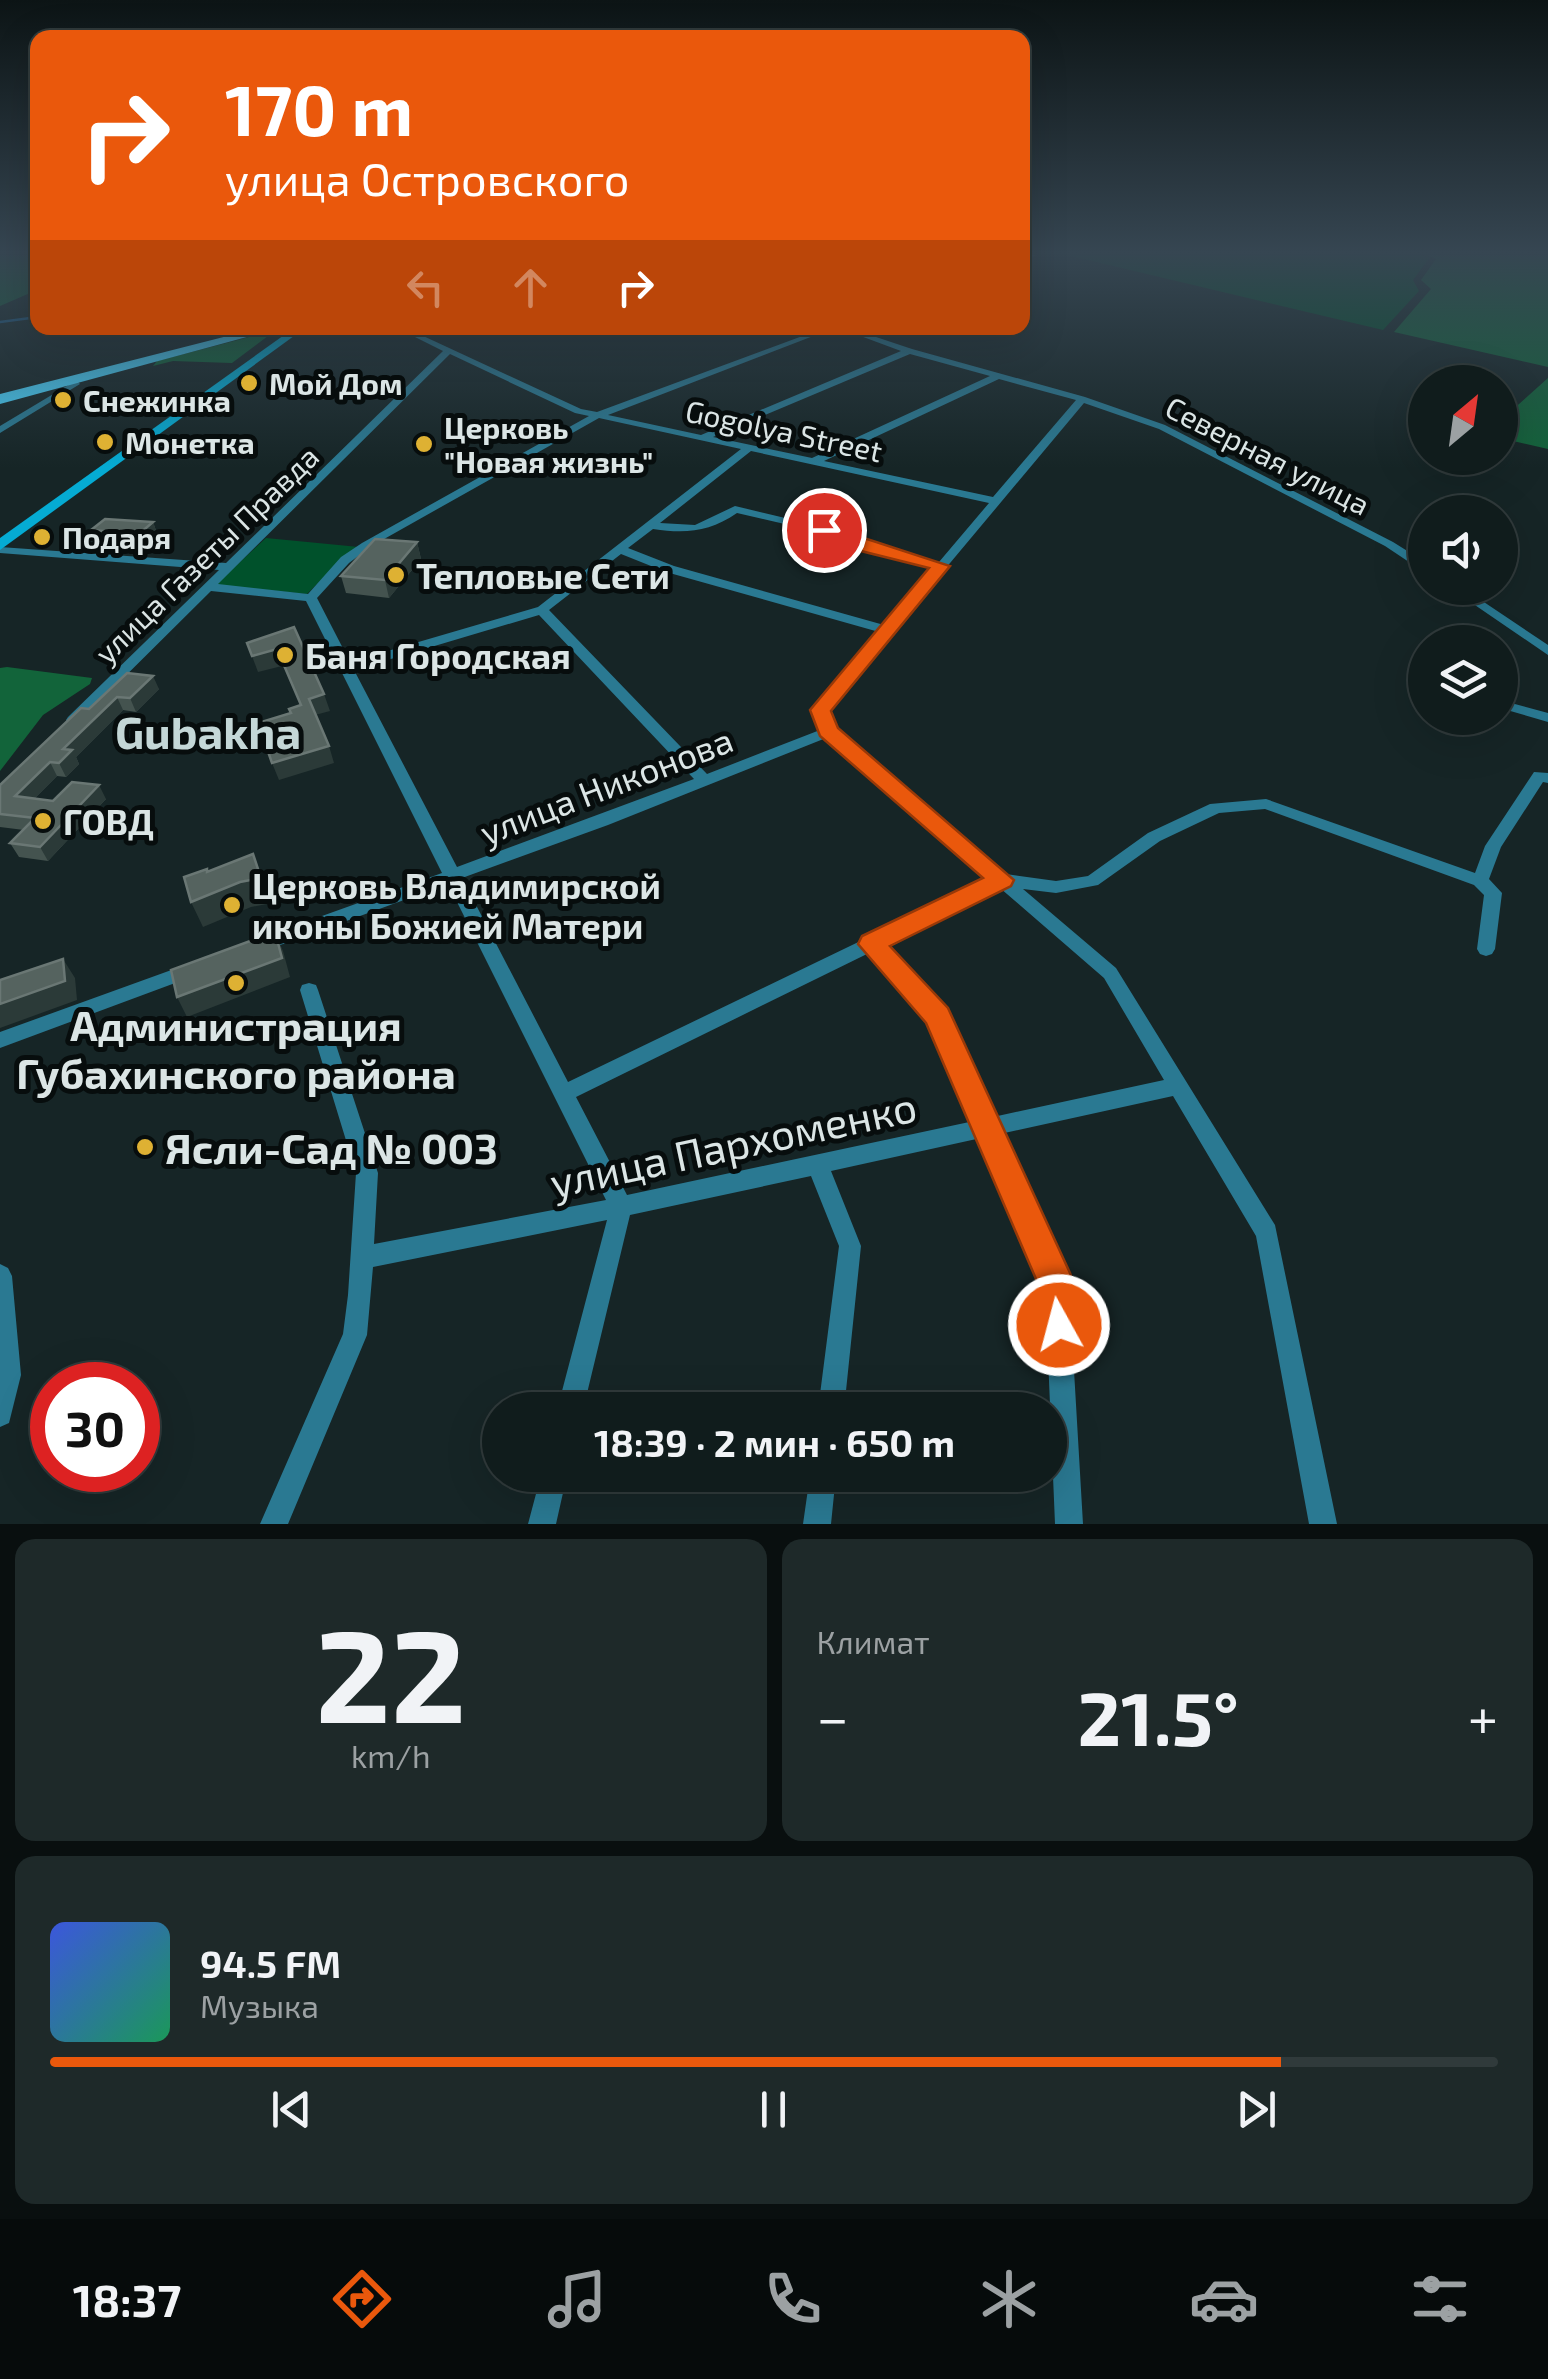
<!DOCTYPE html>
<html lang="ru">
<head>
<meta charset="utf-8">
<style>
  body { margin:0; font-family:"Exo 2",sans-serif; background:#1e2929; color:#f1f3f6; height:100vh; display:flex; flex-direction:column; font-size:38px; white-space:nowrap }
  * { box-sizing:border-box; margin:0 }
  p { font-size:32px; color:#9ca1a3 }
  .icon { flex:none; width:55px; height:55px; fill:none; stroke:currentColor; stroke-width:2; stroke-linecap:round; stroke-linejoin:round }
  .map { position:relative; height:1524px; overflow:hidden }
  .drawer { display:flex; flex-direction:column; gap:15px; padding:15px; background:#090f0f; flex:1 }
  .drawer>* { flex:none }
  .guide { position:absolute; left:30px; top:30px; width:1000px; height:305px; border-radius:20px; box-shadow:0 10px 40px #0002,0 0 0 2px #303a3b; background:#ea580c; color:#fff; overflow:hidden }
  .needle { width:65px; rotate:29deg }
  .controls { position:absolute; left:1408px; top:365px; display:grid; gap:20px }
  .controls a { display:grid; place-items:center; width:110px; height:110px; border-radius:50%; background:#101c1c; box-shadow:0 10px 40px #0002,0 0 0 2px #303a3b; font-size:50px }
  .speed { position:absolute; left:30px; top:1362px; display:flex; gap:20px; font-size:50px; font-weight:700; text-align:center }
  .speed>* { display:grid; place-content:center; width:130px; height:130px; border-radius:50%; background:#101c1c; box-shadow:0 10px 40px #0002,0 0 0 2px #303a3b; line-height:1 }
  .speed .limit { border:15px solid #d22; background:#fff; color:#111 }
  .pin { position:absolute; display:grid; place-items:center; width:85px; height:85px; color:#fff; margin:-42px; border:5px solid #fff; border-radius:50%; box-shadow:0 2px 10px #0007 }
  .me { position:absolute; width:110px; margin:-55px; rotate:353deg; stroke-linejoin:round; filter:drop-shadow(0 0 8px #0008) }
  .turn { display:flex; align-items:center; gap:35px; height:210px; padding:0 30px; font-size:45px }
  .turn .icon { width:130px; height:130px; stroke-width:2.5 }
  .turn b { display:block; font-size:70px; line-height:85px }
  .lanes { display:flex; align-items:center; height:95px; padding:0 30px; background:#0003; justify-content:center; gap:50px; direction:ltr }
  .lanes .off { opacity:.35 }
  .big { font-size:75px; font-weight:700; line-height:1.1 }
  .drawer .tile { flex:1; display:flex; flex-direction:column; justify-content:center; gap:15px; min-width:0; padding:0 35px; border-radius:20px; background:#1e2929 }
  .drawer .dial { align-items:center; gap:0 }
  .dial b { font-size:130px; line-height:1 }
  .song { display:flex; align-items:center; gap:30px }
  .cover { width:120px; height:120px; border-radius:15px; background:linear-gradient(135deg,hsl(230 70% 55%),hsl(150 70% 35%)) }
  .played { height:10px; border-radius:5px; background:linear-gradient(90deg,#ea580c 85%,#303a3b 85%) }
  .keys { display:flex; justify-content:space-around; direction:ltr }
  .heat { display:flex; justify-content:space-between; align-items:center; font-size:55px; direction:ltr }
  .drawer .tiles { flex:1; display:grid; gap:15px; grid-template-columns:1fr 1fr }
  .tile:last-child { grid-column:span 2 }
  .trip { position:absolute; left:482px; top:1392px; width:585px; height:100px; border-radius:50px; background:#101c1c; box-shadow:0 10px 40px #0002,0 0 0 2px #303a3b; font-weight:700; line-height:100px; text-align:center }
  .menu { display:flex; height:160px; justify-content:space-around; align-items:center; background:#060b0b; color:#9ca1a3 }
  .menu .icon { width:70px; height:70px }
  .menu .on { color:#ea580c }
  .menu b { font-size:45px; color:#f1f3f6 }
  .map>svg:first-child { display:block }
</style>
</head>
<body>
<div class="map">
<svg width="1548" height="1524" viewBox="0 0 1548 1524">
  <rect width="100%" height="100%" fill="#162526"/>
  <path fill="#00512b" d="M1067,255h351l12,2 -17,23 6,11 -36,39z
    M266,538l93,9 -16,11 -36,36 -92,-9z"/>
  <path fill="#12643a" d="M0,255h37v35l-37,16z
    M1427,255h121v112l-154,-35 37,-43 -10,-9 15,-21z
    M276,330l-44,33 -59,-2 -20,5 4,-5z
    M1548,378v71l-48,-11v-17z
    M7,667l85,11 -2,6 -47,31 -43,56v-103z"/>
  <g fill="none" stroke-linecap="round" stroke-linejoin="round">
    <path stroke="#1d5f8f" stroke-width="2.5" d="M0,322l38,-5"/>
    <path fill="#2a7992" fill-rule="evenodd" d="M1028,255h9l-15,5v-4z
      M397,328h9l175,81 16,3 227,-84h10l-226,87 93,20 200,-84 -62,-23h10l63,21 173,48 80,28 228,117 32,20v9l-4,-1 -36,-24 -226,-117 -75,-26 -257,307 8,20 171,144 50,7 32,-5 60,-43 62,-29 56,-5 209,74 10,-27 49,-74 14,1v10l-5,-1 -42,65 -12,32 13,14 -7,56 -3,5 -6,2 -6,-2 -3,-5 7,-54 -10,-10 -209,-76 -46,4 -59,28 -62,44 -42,8 -33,-4 93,79 159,257 62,299h-28l-53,-288 -83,-140 -173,38 69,151 14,239h-28l-10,-239 -64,-147 -150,33 30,75 -17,164h-26l21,-164 -28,-70 -181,39 -47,195h-26l50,-190 -234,47 -6,68 -79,189h-28l83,-190 5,-39 8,-122 -56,-183 2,-5 7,-2 7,2 2,5 60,183 -4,71 232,-44 -158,-316 -187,68 -6,-2 -3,-5 3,-5 187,-67 -136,-272 -95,-10 -133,132h-10l-2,-3 2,-3 151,-147 -219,-17v-6l226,16 217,-212zM450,354l125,59 14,3 -227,127 -21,14 -33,37 -90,-10zM910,354l80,22 -178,82 -99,-21zM999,379l77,21 -83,97 -169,-36zM599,418l142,31 -203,158 -188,55 -33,-64 32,-35 21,-16zM751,451l238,52 -50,59 -72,-18 -10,-9 -122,-29 -40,19 -35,-2zM737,513l112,26 10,9 75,20 -50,57 -210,-59 -46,-18 25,-19c33,5 56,3 84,-16zM621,554l45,18 213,60 -66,78 7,20 -113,44 -158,-164zM539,615l155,164 -237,88 -103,-197zM826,738l163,141 -421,203 -106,-204 146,-53zM1000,888l104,90 60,102 -171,37 -48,-106 -62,-65zM869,953l62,69 43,99 -347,74 -51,-98z
      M69,378h6l5,6 -80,49v-7l70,-42z
      M1450,588h13l85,57v10z
      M1500,700l48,13v9l-48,-14z
      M188,964l6,2 3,5 -3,5 -194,72v-16z
      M0,1264l8,4 4,8 9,99 -12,48 -9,4z
      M541,1475h26l-11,49h-28z
      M810,1475h26l-5,49h-28z"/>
    <path fill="#05abd3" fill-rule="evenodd" d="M294,328h11l-305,222v-12z"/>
    <path fill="#49cff8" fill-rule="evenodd" d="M259,328h21l-280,76v-10z"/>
  </g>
  <path fill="#44534f" d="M153,522l6,17 -13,11 -48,-3 -7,-17z
    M417,542l4,17 -32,39 -43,-5 -5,-17z
    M127,673l32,16 -23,23 -13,-2 -47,47 3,7 -13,13 -9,-1 -22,22 18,3 53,-2 -58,62 -29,-4 -9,-14 14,-13 -24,-3v-42l89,-76z"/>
  <path fill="#2b3a38" d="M153,522l6,17 -13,11 -7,-16z
    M417,542l4,17 -32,39 -4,-18z
    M277,649l5,17 -24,6 -6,-16z
    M153,676l6,13 -23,23 -6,-14z
    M324,694l6,17 -15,4 -6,-16z
    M117,697l6,13 -47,47 3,7 -13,13 -7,-14 4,-14z
    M329,746l5,17 -55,17 -7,-17z
    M50,762l7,14 -34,34 -8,-14z
    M99,785l7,14 -58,62 -8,-14z
    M253,854l19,49 -21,4 -48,20 -12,-25 26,-11z
    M275,932l8,19 7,26 -103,40 -10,-20z
    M63,959l12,19 2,22 -77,28v-24z"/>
  <path fill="#55635f" stroke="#6a7774" stroke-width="2.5" d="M105,519l48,3 -14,12 -48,-4z
    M375,539l42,3 -32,38 -44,-4z
    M294,627l30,67 -15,5 20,47 -57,17 -14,-40 33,-10 -2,-4 12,-4 -24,-56 -25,7 -5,-13z
    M127,673l26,3 -23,22 -13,-1 -54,52 9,1 -13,13 -9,-1 -35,34 38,5 19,-19 27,3 -59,62 -30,-4 25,-25 -35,-4v-29l81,-77 8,1z
    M253,854l8,24 -21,4 -49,20 -7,-25 23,-8v3z
    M275,932l7,26 -105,39 -6,-27z
    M63,959l2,22 -65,23v-24z"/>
  <linearGradient id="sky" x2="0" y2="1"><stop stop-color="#0c1415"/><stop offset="0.54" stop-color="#364652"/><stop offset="1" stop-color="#364652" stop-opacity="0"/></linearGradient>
  <rect width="1548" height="468" fill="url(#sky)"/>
  <path fill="#ea580c" stroke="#983908" stroke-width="2.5" d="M824,525l126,41 -119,145 7,17 176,152 -3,6 -121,60 58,62 122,265c8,20 10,45 2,65l-13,5 -13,-5 -5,-13 -2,-39 -113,-263 -68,-79 4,-8 121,-58 -163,-142 -10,-26 119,-142 -72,-18 -10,-9 -29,-8 -3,-3z"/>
  <g fill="#deb133" stroke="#070d0d" stroke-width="4">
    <circle cx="249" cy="383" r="10"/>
    <circle cx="63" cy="400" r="10"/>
    <circle cx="105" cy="442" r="10"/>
    <circle cx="424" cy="444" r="10"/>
    <circle cx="42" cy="537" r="10"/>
    <circle cx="396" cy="575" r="10"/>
    <circle cx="285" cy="655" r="10"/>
    <circle cx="43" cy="821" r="10"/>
    <circle cx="232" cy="905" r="10"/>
    <circle cx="236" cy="983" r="10"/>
    <circle cx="145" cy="1147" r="10"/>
  </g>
  <g text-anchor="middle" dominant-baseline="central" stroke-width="10" stroke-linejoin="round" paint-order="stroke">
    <g font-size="30" font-weight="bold" fill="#dbe5e5" stroke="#070d0d" text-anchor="start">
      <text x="269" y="383">Мой Дом</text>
      <text x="83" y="400">Снежинка</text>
      <text x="444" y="427">Церковь<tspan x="444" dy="34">"Новая жизнь"</tspan></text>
      <text x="125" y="442">Монетка</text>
      <text x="62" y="537">Подаря</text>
    </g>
    <g font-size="30" fill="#dbe5e5" stroke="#070d0d">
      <text transform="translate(784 430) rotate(12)">Gogolya Street</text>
      <text transform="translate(1268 455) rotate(27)">Северная улица</text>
      <text transform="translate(206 554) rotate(-44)">улица Газеты Правда</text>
    </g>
    <g font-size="35" font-weight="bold" fill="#dbe5e5" stroke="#070d0d" text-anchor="start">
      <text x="416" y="575">Тепловые Сети</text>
      <text x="305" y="655">Баня Городская</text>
      <text x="63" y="821">ГОВД</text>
      <text x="252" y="885">Церковь Владимирской<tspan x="252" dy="40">иконы Божией Матери</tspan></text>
    </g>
    <g font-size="35" fill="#dbe5e5" stroke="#070d0d">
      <text transform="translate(606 785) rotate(-21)">улица Никонова</text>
    </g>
    <g font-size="42" font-weight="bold" fill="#dbe5e5" stroke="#070d0d">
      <text x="236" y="1024">Администрация<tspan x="236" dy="48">Губахинского района</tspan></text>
      <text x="165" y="1147" text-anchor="start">Ясли-Сад № 003</text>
    </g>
    <g font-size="42" fill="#dbe5e5" stroke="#070d0d">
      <text transform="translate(733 1143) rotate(-12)">улица Пархоменко</text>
    </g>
    <g font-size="45" font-weight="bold" fill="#c4d7d7" stroke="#070d0d">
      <text x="208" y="731">Gubakha</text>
    </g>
  </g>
</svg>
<div class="controls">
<a><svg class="needle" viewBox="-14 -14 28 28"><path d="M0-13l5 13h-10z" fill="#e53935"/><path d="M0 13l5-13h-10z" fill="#9ca1a3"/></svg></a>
<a><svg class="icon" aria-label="sound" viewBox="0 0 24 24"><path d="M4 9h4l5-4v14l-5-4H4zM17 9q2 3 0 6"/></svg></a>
<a><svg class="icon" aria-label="layers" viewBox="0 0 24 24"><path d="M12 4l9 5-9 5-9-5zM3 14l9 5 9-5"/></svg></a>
</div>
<div class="speed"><div class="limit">30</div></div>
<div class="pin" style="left:824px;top:530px;background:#d93025"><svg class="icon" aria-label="arrive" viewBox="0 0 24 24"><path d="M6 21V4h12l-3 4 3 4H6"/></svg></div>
<svg class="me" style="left:1059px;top:1325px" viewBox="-20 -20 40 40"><circle r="17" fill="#ea580c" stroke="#fff" stroke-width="3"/><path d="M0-11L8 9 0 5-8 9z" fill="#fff"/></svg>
<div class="trip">18:39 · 2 мин · 650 m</div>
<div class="guide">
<div class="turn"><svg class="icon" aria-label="right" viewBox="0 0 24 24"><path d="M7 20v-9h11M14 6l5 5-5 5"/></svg><div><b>170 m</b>улица Островского</div></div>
<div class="lanes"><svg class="icon off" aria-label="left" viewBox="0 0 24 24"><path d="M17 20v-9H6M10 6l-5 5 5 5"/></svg><svg class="icon off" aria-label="ahead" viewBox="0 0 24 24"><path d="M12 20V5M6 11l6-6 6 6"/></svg><svg class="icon" aria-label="right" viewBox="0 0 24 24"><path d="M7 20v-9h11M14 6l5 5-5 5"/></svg></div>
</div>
</div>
<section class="drawer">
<div class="tiles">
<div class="tile dial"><b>22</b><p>km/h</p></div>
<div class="tile"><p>Климат</p>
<div class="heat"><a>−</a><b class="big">21.5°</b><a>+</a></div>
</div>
<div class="tile">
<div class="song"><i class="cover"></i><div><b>94.5 FM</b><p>Музыка</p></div></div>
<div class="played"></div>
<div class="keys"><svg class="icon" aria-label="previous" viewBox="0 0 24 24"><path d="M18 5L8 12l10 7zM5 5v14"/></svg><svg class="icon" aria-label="pause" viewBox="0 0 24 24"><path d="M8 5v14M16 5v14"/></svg><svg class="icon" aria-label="next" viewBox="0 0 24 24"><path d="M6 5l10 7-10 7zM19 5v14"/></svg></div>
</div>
</div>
</section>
<nav class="menu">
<b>18:37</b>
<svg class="icon on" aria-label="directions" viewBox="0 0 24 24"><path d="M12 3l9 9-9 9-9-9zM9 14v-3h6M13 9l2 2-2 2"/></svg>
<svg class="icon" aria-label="music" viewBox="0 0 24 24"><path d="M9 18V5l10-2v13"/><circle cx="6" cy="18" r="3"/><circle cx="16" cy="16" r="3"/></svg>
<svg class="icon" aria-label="phone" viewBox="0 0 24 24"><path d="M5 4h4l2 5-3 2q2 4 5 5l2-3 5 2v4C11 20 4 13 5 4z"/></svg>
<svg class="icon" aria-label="climate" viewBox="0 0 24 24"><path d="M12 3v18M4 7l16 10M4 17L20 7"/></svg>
<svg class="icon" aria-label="car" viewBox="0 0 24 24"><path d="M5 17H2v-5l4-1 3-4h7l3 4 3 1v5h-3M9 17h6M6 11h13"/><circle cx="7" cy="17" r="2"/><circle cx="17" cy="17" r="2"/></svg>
<svg class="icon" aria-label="filters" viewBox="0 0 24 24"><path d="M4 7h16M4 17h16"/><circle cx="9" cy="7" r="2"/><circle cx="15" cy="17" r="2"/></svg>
</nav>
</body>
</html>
